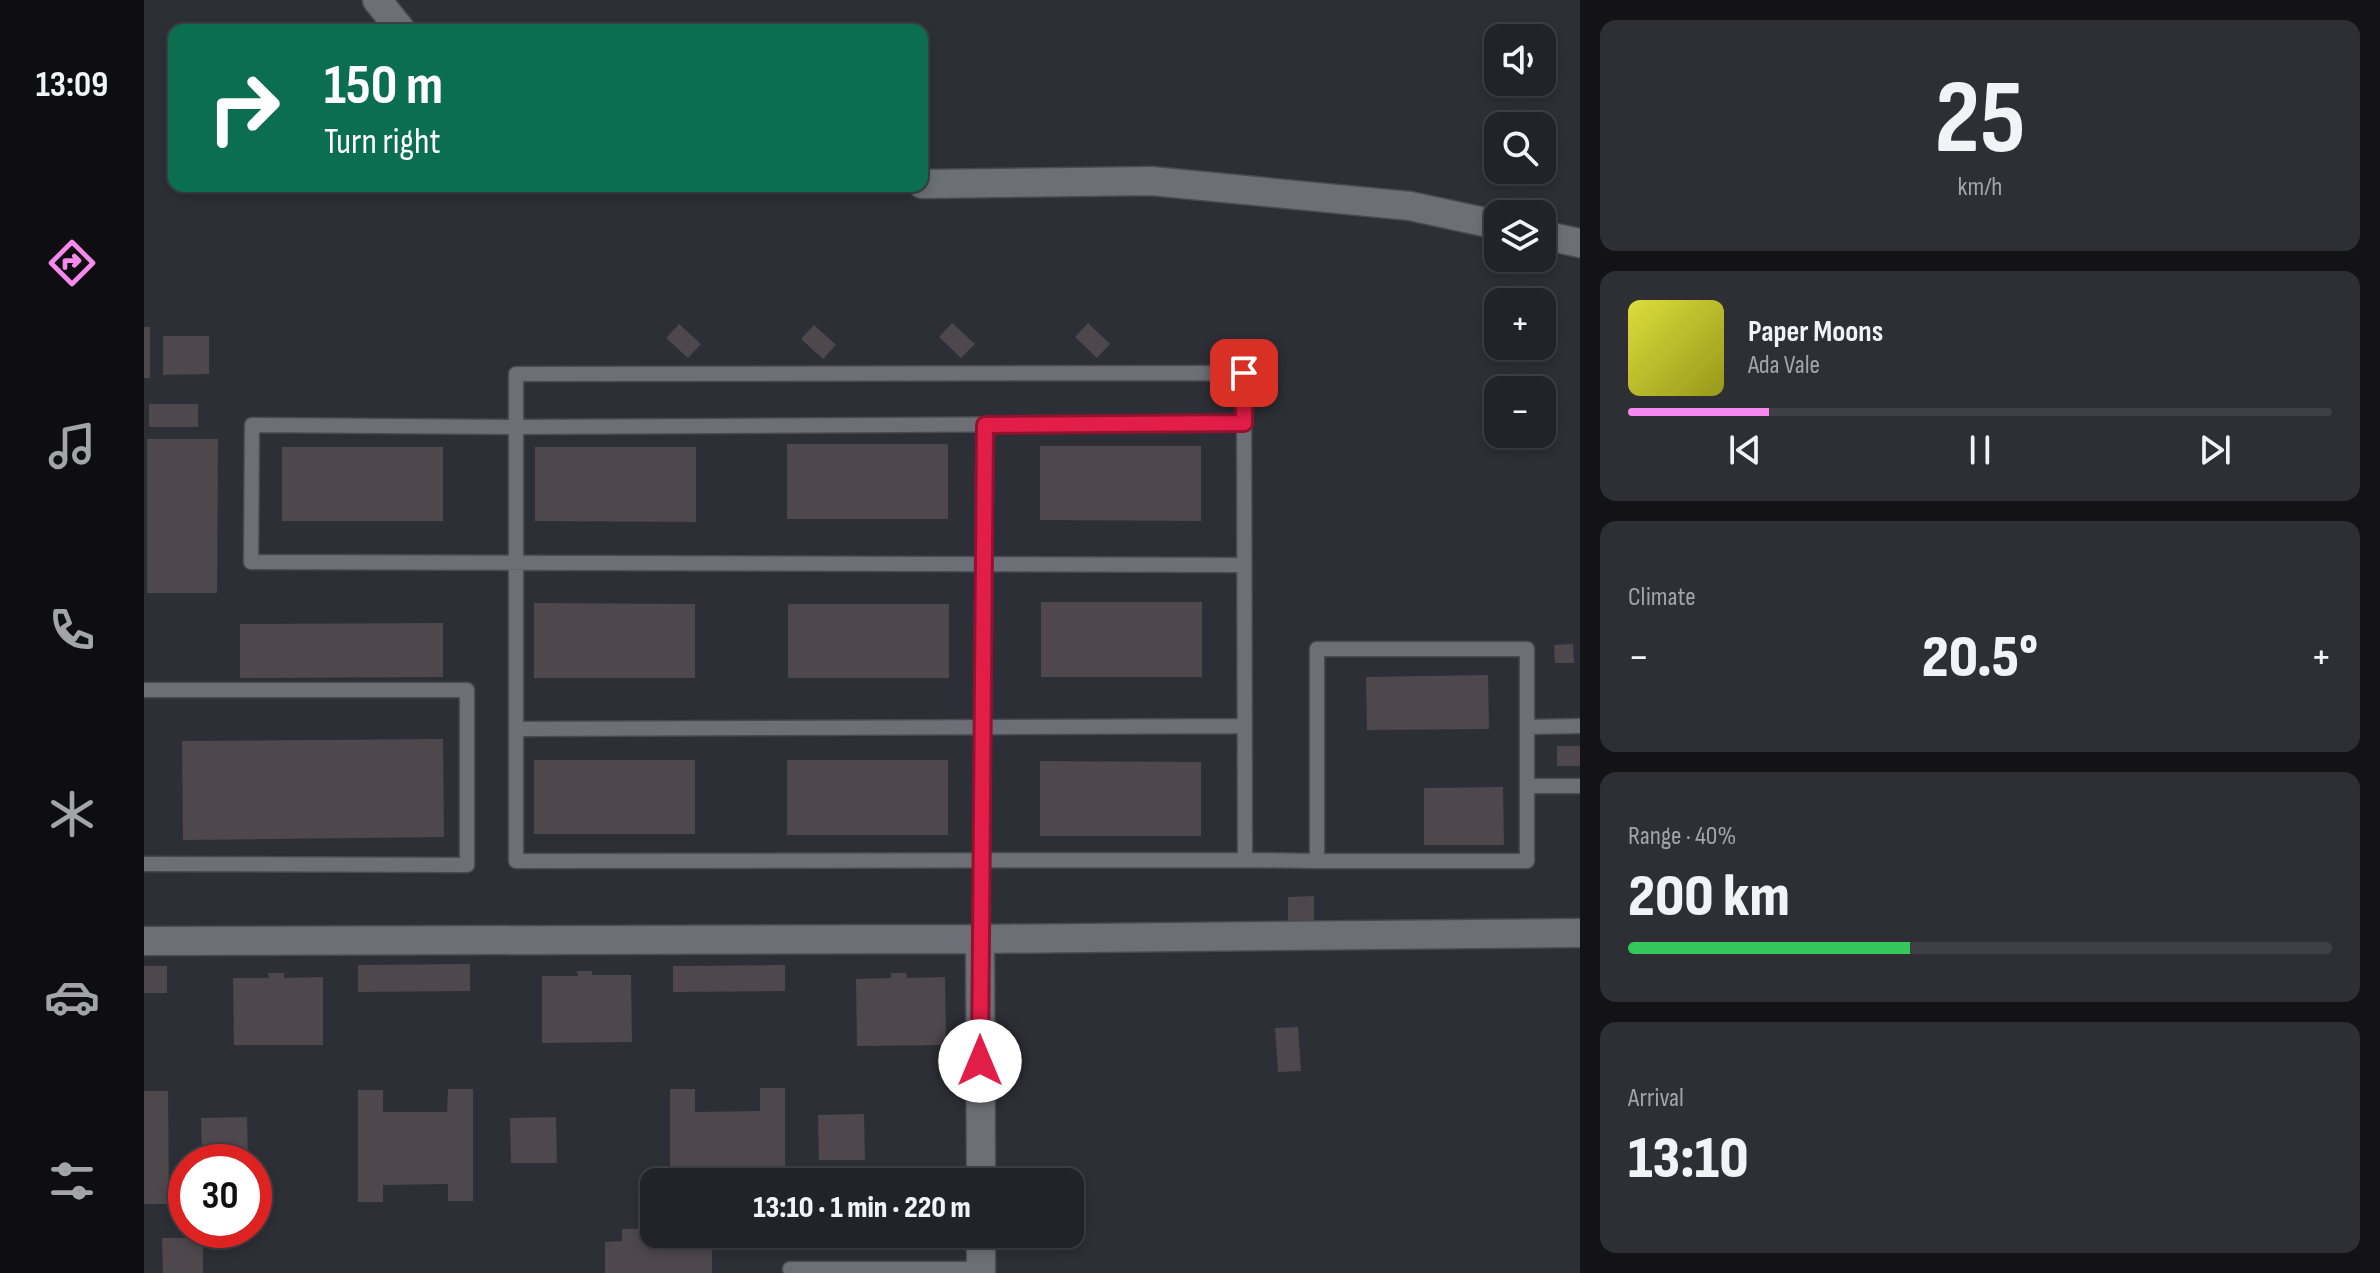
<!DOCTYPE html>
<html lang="en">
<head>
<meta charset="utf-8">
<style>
  body { margin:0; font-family:"Sofia Sans Condensed",sans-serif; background:#2e2f34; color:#f1f3f6; height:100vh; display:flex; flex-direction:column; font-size:30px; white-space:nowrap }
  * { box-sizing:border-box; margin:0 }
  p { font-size:26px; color:#a2a4a8 }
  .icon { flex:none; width:44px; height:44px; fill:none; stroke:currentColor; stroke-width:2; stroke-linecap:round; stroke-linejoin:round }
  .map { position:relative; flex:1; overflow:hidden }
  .details { display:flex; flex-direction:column; gap:20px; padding:20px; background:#131316; width:800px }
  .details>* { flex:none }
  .top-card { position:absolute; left:24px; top:24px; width:760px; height:168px; border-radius:16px; box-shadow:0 4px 12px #0003,0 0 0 2px #3f4045; background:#0b6e4f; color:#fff; overflow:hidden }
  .tools { position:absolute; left:1340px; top:24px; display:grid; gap:16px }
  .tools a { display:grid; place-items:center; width:72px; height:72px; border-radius:16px; background:#222328; box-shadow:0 4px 12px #0003,0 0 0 2px #3f4045; font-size:40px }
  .speed { position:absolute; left:24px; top:1144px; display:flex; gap:16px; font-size:40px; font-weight:700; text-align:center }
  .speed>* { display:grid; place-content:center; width:104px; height:104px; border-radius:50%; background:#222328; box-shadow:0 4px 12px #0003,0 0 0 2px #3f4045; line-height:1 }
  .speed .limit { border:12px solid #d22; background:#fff; color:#111 }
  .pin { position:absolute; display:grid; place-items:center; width:68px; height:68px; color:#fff; margin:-34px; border-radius:16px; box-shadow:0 4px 12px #0006 }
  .me { position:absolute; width:88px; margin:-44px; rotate:0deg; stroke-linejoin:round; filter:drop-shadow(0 0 6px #0008) }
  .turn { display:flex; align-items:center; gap:28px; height:168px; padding:0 24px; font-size:36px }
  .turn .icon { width:104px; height:104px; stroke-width:2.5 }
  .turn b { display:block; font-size:56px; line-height:68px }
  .big { font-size:60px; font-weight:800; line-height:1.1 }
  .details .tile { flex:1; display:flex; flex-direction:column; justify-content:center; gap:12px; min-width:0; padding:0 28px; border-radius:16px; background:#2e2f34 }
  .details .dial { align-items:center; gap:0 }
  .dial b { font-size:104px; line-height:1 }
  .song { display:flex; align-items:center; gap:24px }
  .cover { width:96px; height:96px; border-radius:12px; background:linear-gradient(135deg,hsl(60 70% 55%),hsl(60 70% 35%)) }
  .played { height:8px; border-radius:4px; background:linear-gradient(90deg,#f689ed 20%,#3f4045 20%) }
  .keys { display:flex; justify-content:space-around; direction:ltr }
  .heat { display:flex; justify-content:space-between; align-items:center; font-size:44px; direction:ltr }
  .charge { height:12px; border-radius:6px; background:linear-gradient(90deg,#34c759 40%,#3f4045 0) }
  .trip { position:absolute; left:496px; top:1168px; width:444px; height:80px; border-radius:16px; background:#222328; box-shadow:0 4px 12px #0003,0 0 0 2px #3f4045; font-weight:800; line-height:80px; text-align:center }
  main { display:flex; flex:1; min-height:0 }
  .dock { display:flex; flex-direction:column; width:144px; justify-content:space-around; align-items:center; background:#0e0e10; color:#a2a4a8 }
  .dock .icon { width:56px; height:56px }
  .dock .on { color:#f689ed }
  .dock b { font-size:36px; color:#f1f3f6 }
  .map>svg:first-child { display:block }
</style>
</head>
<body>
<main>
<nav class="dock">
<b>13:09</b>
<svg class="icon on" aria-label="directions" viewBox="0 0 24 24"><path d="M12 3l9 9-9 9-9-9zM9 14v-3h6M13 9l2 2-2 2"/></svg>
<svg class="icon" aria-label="music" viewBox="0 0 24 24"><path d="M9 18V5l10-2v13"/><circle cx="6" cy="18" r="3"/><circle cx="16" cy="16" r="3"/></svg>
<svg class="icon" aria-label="phone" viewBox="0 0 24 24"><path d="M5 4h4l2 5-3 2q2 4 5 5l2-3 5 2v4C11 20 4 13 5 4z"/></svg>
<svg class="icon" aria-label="climate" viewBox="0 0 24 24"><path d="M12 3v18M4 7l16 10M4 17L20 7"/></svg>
<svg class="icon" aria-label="car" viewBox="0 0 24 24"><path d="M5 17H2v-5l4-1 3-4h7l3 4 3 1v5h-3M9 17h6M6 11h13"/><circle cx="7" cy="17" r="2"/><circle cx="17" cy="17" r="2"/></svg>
<svg class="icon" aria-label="filters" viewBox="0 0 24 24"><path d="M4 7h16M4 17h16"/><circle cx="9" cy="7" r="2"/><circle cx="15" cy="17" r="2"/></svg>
</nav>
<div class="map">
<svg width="1436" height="1273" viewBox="0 0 1436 1273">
  <rect width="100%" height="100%" fill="#2d2f36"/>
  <path fill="#4e474c" d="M808,323l23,21 -14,14 -22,-21z
    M944,323l22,21 -13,14 -22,-21z
    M535,324l22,20 -13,14 -22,-20z
    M670,325l22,20 -13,14 -22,-20z
    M0,327h6v51h-6z
    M19,336h46v38l-46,1z
    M5,404h49v23h-49z
    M3,439h71l-1,154h-70z
    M643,444h161v75h-161z
    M896,446h161v75l-161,-1z
    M138,447h161v74h-161z
    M391,447h161v75l-161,-1z
    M897,602h161v75h-161z
    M390,603l161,1v74h-161z
    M644,604h161v74h-161z
    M299,623v54l-203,1v-54z
    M1429,644l1,19h-19l-1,-18z
    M1344,675l1,54 -122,1 -1,-53z
    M299,739l1,98 -261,3 -1,-99z
    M1413,746h23v20h-23z
    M390,760h161v74h-161z
    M643,760h161v75h-161z
    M896,761l161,1v74h-161z
    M1359,787l1,58h-80v-57z
    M1170,896v25h-26v-24z
    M326,964v27l-112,1v-27z
    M641,965v26l-112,1v-26z
    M0,966h23v27h-23z
    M433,971h15v4h39l1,67 -90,1v-67h36z
    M124,973h16v5l39,-1v68h-89l-1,-67h36z
    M747,973h15l1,5 38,-1 1,68 -89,1 -1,-67 35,-1z
    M1154,1027l3,44 -23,1 -3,-44z
    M616,1088h25v94h-115v-93h25v23l65,-1z
    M304,1089h25v112h-25v-17l-65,1v17h-25v-112h25v22h64z
    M0,1091h24l1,113h-25z
    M720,1114l1,46h-46l-1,-45z
    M103,1117l1,45h-46l-1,-44z
    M412,1117l1,46h-46l-1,-45z
    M478,1229h27l1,11h14l-1,-6h31l-1,11h19v28h-107v-31l17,-1z
    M18,1238h41v35h-40z"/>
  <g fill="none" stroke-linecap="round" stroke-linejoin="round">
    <g stroke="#494a50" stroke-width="17">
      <path id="lane" d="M1100,373l1,487 -729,1v-487z
        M1100,565l-993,-3 1,-137 264,2 728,-4
        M1173,649h210v212h-210z
        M0,690h323v175l-323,-1
        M1383,727l53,-1
        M372,729l728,-3
        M1383,786h53
        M1101,860l72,1
        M836,939l5,-514
        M646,1269h191"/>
    </g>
    <g stroke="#494a50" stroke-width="31">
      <path id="street" d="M233,0l24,30
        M778,184l229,-3 259,25 88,19
        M1398,235l38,8
        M836,939l1,243
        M0,941l836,-2 600,-6
        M837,1234v39"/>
    </g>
    <use href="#lane" stroke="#6d6f77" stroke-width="14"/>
    <use href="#street" stroke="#6d6f77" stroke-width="28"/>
  </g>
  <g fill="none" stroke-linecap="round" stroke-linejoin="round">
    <g stroke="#92132f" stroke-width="20">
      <path id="route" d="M836,1061l5,-636 259,-2v-50"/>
    </g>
    <use href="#route" stroke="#e11d48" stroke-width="14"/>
  </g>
</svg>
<div class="tools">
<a><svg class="icon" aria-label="sound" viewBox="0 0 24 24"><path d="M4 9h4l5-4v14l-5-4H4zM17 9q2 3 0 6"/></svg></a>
<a><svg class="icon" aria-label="search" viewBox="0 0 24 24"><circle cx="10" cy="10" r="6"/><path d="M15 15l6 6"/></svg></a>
<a><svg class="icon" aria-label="layers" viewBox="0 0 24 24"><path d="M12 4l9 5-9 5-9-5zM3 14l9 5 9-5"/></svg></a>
<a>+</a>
<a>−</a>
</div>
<div class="speed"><div class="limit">30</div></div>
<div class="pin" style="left:1100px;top:373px;background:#d93025"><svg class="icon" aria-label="arrive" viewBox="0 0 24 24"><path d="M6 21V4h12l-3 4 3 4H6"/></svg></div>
<svg class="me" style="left:836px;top:1061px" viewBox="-20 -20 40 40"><circle r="19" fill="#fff"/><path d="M0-13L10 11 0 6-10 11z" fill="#e11d48"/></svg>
<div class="trip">13:10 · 1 min · 220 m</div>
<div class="top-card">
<div class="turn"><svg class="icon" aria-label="right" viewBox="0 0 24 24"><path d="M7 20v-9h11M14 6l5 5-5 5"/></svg><div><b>150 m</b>Turn right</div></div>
</div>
</div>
<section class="details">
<div class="tile dial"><b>25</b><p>km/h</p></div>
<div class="tile">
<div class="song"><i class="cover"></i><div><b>Paper Moons</b><p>Ada Vale</p></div></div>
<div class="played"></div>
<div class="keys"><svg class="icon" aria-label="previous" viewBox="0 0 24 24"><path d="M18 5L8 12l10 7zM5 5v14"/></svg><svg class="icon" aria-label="pause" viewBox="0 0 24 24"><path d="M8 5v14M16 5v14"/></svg><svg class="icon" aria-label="next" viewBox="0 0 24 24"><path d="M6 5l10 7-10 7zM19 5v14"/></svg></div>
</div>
<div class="tile"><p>Climate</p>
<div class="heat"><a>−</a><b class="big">20.5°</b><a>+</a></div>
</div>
<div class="tile"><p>Range · 40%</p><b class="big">200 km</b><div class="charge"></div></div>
<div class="tile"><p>Arrival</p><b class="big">13:10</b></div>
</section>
</main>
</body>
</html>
